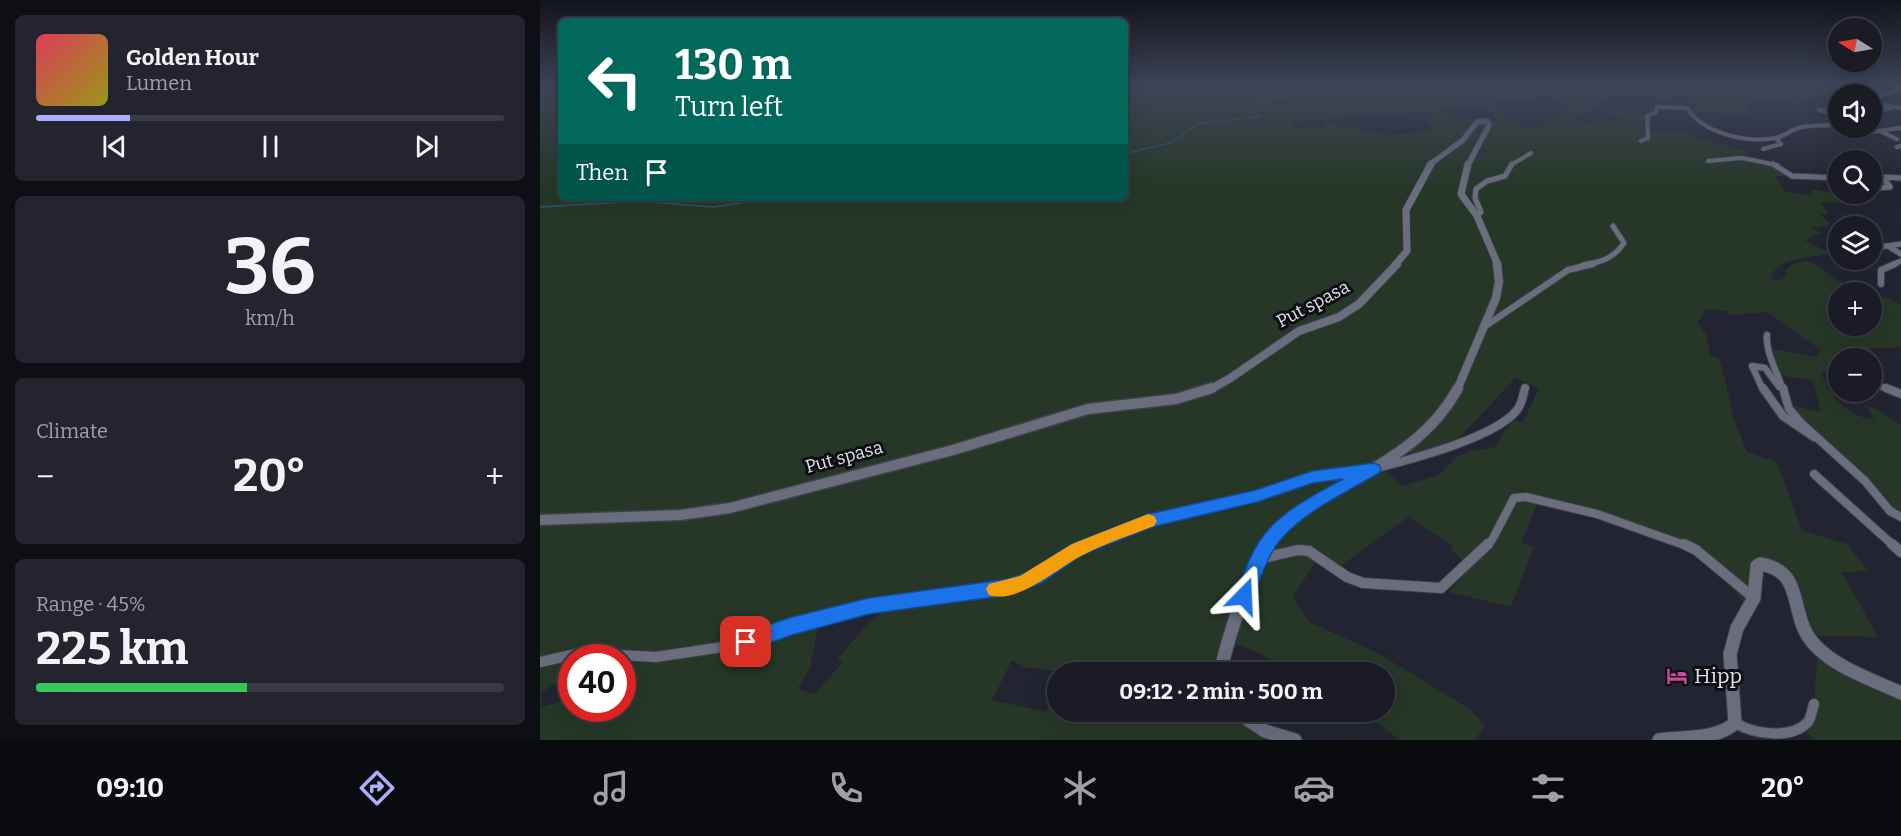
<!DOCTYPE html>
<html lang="en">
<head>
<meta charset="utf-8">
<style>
  body { margin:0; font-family:Bitter,serif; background:#23242d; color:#f1f3f6; height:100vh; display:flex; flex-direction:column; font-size:22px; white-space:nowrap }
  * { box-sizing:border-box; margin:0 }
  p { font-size:20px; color:#9fa1a7 }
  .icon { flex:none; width:33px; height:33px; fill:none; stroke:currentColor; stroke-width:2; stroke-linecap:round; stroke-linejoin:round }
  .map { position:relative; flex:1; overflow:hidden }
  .details { display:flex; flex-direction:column; gap:15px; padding:15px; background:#0e0f14; width:540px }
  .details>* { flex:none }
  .guide { position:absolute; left:18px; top:18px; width:570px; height:183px; border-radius:9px; box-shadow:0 6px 24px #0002,0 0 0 2px #383942; background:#00695c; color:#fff; overflow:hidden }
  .needle { width:39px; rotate:281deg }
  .tools { position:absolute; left:1288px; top:18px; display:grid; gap:12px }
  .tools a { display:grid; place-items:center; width:54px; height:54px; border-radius:50%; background:#1a1b25; box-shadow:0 6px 24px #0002,0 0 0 2px #383942; font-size:30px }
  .speed { position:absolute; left:18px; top:644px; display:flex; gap:12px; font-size:30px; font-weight:700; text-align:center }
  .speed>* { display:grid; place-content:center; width:78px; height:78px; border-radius:50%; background:#1a1b25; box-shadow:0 6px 24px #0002,0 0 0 2px #383942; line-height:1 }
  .speed .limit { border:9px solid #d22; background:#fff; color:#111 }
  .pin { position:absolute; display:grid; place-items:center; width:51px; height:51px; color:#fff; margin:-26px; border-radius:12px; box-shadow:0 3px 9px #0006 }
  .me { position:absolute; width:66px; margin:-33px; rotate:21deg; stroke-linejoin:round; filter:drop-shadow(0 0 4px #0008) }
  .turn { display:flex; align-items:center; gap:21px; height:126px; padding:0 18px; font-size:27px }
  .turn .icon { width:78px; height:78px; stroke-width:2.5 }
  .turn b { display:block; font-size:42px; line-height:51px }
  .then { display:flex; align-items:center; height:57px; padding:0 18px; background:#0003; gap:12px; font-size:22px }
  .big { font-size:45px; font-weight:700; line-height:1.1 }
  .details .card { flex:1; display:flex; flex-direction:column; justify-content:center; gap:9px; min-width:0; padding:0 21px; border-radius:9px; background:#23242d }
  .details .dial { align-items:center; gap:0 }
  .dial b { font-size:78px; line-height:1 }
  .song { display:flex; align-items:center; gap:18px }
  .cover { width:72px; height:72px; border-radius:9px; background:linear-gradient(135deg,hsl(350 70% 55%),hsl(60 70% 35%)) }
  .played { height:6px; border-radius:3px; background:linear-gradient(90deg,#abaffb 20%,#383942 20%) }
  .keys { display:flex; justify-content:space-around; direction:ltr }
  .heat { display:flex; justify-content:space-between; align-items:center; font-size:33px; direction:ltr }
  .charge { height:9px; border-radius:4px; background:linear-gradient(90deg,#34c759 45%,#383942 0) }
  .trip { position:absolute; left:507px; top:662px; width:348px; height:60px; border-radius:30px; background:#1a1b25; box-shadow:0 6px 24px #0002,0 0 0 2px #383942; font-weight:700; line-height:60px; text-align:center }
  .tabs { display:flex; height:96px; justify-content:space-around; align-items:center; background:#0a0b0f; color:#9fa1a7 }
  .tabs .icon { width:42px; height:42px }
  .tabs .active { color:#abaffb }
  .tabs b { font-size:27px; color:#f1f3f6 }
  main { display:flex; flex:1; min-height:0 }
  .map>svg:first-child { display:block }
</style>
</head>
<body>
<main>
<section class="details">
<div class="card">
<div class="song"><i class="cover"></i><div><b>Golden Hour</b><p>Lumen</p></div></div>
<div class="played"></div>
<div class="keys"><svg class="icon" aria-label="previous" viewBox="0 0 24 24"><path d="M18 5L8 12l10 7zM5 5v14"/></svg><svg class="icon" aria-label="pause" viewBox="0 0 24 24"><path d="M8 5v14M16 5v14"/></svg><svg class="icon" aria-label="next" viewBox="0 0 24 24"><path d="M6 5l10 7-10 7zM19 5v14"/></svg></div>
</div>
<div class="card dial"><b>36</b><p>km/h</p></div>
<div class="card"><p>Climate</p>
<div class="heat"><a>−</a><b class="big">20°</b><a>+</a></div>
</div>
<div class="card"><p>Range · 45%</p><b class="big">225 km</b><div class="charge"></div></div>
</section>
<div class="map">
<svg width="1361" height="740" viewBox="0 0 1361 740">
  <rect width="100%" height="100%" fill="#222431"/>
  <path fill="#263727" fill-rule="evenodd" d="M0,85h21v113h564v-113h444c11,6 27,1 36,10l-12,15 -15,6 -2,4 4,4 37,-3 3,-3 -10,-6 16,-3 23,8 -1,2 3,11 9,3 20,-2 18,7 47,13 5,5 15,3v5l15,5 5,7h-10l11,16 27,3 -2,-6 56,9 3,3 -49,2 8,11h-9l11,10h-3l2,2 -20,1 12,6 -18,7 29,14c-21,3 -56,2 -63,25l10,1 7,-4 -2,-5 8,-7 13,-3 10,3 18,15 67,25v43l-44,3 -1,6 -5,2h-12v5l-14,8 -3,4c10,25 26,40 52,45l-8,-14 9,2 26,17v90l-44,-48 -8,-2 -62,-61 34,8 -8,-31 -36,-7 -9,-26 47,9 6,-7 -54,-38 -35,3 -7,-4 -19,-2 -8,13 8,13 4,20 10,5 14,59 13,33 30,10 25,69 45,13 21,27 -26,1 36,65 -73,-2 -18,-56 -29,-11 -10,39 -38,-46 -39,-22 -132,-39 -18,43 13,4 -23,60 -62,-15 21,-25 -19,-17 2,-4 -45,-29 -70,51 -18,-13 -27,42 16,25 71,32 91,56 14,15 -10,15h-75l-38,-29h22v-39h-92l-31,-18 -25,-10 -7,18 7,10h-175l-37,-5 -12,-7 -20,40 54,12 11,-30 1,29h198l-2,14 41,15h-755zM1007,94l14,8 1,10c-34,26 -41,13 -69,-8zM943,106l15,13v3l-35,-3 -22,-8zM889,111v4l5,2 -4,2 -2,5 4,4 -8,4 -39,3 -52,-12 -10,1 2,4 -32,-1 -3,-5zM1299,292h33v34h-33zM975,378l24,10 -16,34 -11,-2 -17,27 -25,4 -12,5 -19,19 -37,11 -20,-19 27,-17 4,8 42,-15zM352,604l-26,22 -29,33 6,3 -29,33 -16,-7 12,-20 10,-50zM32,657l62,1 -7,16 -4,2 -1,32h-50l-1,-9 -30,8v-15l31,-18z
    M1099,85h201l-7,3 -9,-2 -15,7 3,5 -14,7 -44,-8 -9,12 8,3 -23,5 -10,-6 -27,2 5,-9 -5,-6h3l-2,-2 -25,-1 3,5 -15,-2z
    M1278,648l83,45v47h-86l-15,-12 14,-24z"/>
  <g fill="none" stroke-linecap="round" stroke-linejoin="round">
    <path stroke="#29515d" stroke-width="1.5" d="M585,154l48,-12 24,-18 63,-8 -7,-4v-6l11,-5 79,-16"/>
    <path stroke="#29515d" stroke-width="2" d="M0,207l99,-6 75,6 58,-9"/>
    <g stroke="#3e404b" stroke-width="5">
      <path id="minor-far4" d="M1292,101l7,2
        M1332,103l29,5
        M1333,103l8,-8 19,-6v-4
        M1279,110l20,5
        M1332,113l21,-6
        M1331,132l30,-4
        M1342,132l15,7
        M1101,141l7,-3 -1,-22 9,-4 1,-5 30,1c17,26 59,35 89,30 9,-2 16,-9 26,-11 12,-2 25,-1 37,-3
        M1357,147l4,-1
        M1223,149l18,-5 -5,-6
        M1168,161l34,-3 35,7
        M971,165l20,-12"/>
    </g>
    <g stroke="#3e404b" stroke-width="7">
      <path id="minor-far3" d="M1233,164l19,12 47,2
        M1332,176l11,1
        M1338,188l12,-1 -7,-10 18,1
        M937,215l4,-3 -6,-14 1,-9 11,-8 18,-5 7,-12
        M1348,246l13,8
        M1332,248l29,-4
        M1043,265c18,-3 30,-6 41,-22l-11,-17
        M1352,265l9,-4"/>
    </g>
    <g stroke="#3e404b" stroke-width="8">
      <path id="minor-far2" d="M1341,284v-14l14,-6
        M944,327l84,-57 25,-6
        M1227,335c-2,17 11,38 16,55
        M1332,383l18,7
        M1223,390l-11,-24 13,2 14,19"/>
    </g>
    <g stroke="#3e404b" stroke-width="10">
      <path id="minor-far1" d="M1223,388l20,28 31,21
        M1243,388l6,21 13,15 63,57 25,30 11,6
        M1346,388l15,6
        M841,467c34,-9 115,-30 136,-57 5,-6 6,-15 8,-22
        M1274,474l80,72
        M547,546l62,-25 108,-25 55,-19 55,-7
        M946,546l6,-6 22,-42 12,-1 71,17 90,32"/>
    </g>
    <g stroke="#3e404b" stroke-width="12">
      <path id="minor" d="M1144,544l12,6 58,48
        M1352,544l9,8
        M723,558l35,-8 11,1 38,26 16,6 78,5 47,-44
        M0,662l40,-9 76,4 67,-10 146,-41 140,-19 26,-10 43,-28 12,-5
        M1195,723c19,11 56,17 73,-1 3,-4 4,-12 6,-18"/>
    </g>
    <g stroke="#3e404b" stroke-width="7">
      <path id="tertiary-far4" d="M889,165l34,-25 14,-18 10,-1 2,4 -21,40"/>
    </g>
    <g stroke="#3e404b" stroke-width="8">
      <path id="tertiary-far3" d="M928,164l-7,30 16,22 21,49
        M855,265l12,-14 -1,-41 25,-46"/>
    </g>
    <g stroke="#3e404b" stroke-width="10">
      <path id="tertiary-far2" d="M669,390l20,-11 70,-48 40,-14 20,-13 38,-40
        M917,390l39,-92 3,-16 -2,-18"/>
    </g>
    <g stroke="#3e404b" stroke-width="13">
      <path id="tertiary-far1" d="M0,520l140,-5 50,-7 223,-58 135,-41 88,-10 36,-11
        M728,546c13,-23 37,-37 59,-50 51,-31 101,-53 131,-108"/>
    </g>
    <g stroke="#3e404b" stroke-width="15">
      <path id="tertiary" d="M680,672c11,-44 25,-89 48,-128
        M695,711l30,20 30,9
        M1119,740c24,-4 58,0 76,-17l-5,-69 7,-26 17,-30 3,-32 3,-2c46,7 28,50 53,79 22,25 58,36 88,50"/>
    </g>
    <use href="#minor-far4" stroke="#6a6d7c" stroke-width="4"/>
    <use href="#minor-far3" stroke="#6a6d7c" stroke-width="5"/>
    <use href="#minor-far2" stroke="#6a6d7c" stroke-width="6"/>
    <use href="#minor-far1" stroke="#6a6d7c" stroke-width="8"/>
    <use href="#minor" stroke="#6a6d7c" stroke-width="10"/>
    <use href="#tertiary-far4" stroke="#6a6d7c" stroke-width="5"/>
    <use href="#tertiary-far3" stroke="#6a6d7c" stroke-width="7"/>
    <use href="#tertiary-far2" stroke="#6a6d7c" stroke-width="8"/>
    <use href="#tertiary-far1" stroke="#6a6d7c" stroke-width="10"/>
    <use href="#tertiary" stroke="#6a6d7c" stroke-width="13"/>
  </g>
  <linearGradient id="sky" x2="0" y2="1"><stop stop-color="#13141b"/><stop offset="0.45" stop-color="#3e455a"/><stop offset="1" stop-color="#3e455a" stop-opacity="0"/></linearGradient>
  <rect width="1361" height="189" fill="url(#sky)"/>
  <path fill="#1a73e8" stroke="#114b97" stroke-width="1.5" d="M834,463l5,2 2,4 -2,4c-32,19 -72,37 -97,65 -16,18 -21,42 -31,63l-7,3 -6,-3 -3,-5c9,-23 17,-49 34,-67 20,-22 49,-36 74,-50l-30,4 -56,19 -105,25 -68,27 -43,29 -32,12 -140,19 -77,21 -46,16 -7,-3 -3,-6 3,-7 53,-18 77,-19 139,-19 20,-7 44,-28 77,-30 107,-24 56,-19z"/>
  <path fill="#f59e0b" d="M608,514l6,2 3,5 -3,5c-23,9 -48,17 -69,28 -26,12 -67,51 -96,41l-3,-6 3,-5 31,-8 52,-32z"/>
  <defs>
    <g id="hotel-bare" transform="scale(1.62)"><path d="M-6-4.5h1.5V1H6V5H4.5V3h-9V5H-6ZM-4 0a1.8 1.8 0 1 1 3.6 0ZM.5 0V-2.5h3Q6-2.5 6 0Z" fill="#d1479c" stroke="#0d0e13" stroke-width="2.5" paint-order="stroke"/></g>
  </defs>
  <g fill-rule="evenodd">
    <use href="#hotel-bare" x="1137" y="676"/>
  </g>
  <g text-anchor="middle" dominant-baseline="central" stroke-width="6" stroke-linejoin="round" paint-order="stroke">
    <g font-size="18" fill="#e0e2eb" stroke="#0d0e13">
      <text transform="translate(773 304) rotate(-28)">Put spasa</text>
      <text transform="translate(304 457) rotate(-15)">Put spasa</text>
    </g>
    <g font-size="21" fill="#e0e2eb" stroke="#0d0e13" text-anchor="start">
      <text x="1154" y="676">Hipp</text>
    </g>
  </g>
</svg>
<div class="tools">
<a><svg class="needle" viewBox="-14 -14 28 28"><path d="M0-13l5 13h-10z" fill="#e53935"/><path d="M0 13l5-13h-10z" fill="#9fa1a7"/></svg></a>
<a><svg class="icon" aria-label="sound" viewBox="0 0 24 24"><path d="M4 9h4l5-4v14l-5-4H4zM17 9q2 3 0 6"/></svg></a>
<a><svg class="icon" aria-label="search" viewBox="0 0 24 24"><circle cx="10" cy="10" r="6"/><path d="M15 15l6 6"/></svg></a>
<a><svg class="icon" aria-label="layers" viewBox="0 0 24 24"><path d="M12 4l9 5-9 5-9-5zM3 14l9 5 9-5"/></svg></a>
<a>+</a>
<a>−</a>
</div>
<div class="speed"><div class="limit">40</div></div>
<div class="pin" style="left:206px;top:642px;background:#d93025"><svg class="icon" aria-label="arrive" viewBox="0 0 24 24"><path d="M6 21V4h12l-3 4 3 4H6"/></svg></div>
<svg class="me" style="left:704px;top:596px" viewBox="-20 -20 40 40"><path d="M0-17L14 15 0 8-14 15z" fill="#1a73e8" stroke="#fff" stroke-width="4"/></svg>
<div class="trip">09:12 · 2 min · 500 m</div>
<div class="guide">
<div class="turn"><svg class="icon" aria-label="left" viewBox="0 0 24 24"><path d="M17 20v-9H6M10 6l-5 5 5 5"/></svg><div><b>130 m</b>Turn left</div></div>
<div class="then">Then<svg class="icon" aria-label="arrive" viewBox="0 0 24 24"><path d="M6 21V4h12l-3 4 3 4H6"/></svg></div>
</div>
</div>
</main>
<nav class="tabs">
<b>09:10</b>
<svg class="icon active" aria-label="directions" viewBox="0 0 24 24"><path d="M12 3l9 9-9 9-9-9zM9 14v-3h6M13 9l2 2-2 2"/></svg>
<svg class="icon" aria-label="music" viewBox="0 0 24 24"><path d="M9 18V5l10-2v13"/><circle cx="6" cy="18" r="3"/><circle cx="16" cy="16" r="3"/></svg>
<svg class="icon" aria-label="phone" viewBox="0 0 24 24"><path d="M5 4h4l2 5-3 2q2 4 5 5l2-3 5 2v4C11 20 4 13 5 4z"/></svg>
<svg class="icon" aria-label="climate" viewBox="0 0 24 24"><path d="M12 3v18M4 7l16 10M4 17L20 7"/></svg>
<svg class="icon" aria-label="car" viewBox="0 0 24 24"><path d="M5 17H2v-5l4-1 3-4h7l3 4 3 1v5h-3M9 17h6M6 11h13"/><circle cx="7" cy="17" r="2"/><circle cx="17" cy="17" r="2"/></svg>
<svg class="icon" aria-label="filters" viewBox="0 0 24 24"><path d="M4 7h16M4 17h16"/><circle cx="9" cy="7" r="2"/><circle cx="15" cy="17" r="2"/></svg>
<b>20°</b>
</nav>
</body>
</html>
